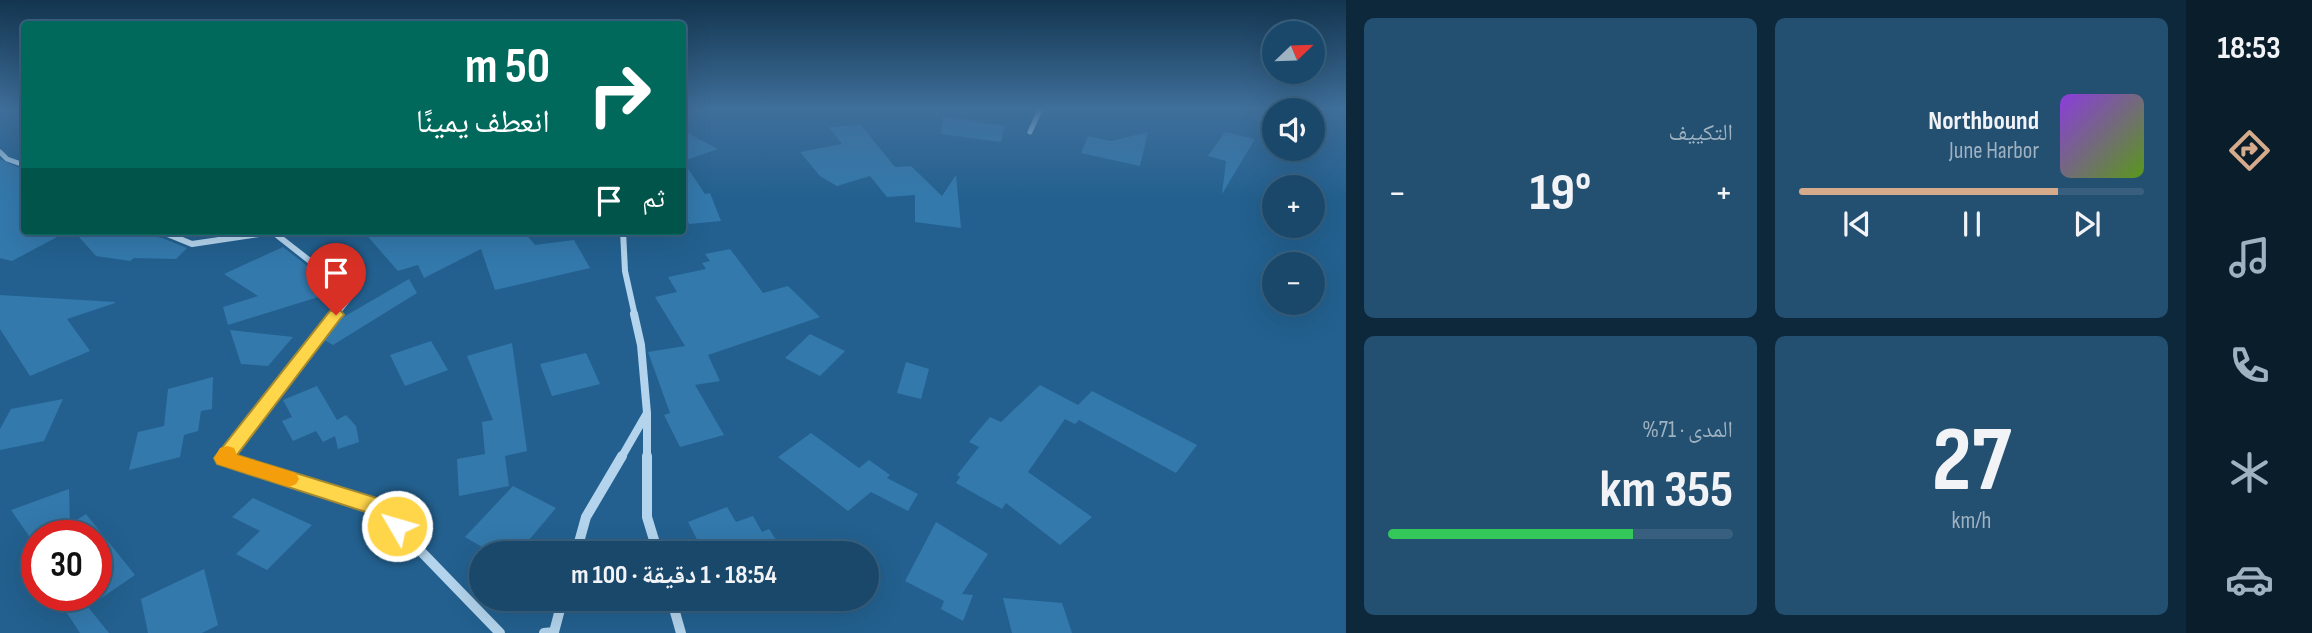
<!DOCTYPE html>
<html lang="ar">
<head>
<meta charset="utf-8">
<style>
  body { margin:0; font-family:"Sofia Sans Condensed","Noto Naskh Arabic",sans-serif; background:#234f71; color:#f1f3f6; direction:rtl; height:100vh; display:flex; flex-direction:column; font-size:26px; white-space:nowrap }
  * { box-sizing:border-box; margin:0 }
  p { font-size:23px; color:#9fb2c1 }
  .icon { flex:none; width:38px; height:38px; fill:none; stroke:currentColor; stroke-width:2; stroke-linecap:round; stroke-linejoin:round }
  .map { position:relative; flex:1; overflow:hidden; direction:ltr }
  .sheet { display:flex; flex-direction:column; gap:18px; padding:18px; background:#0e283b; width:840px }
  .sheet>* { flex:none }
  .hud { position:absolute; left:21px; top:21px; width:665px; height:214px; border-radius:7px; box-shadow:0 7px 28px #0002,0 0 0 2px #38607e; direction:rtl; background:#00695c; color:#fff; overflow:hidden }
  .needle { width:46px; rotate:67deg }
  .controls { position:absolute; left:1262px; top:21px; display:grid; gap:14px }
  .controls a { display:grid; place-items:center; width:63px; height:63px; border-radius:50%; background:#1a486b; box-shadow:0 7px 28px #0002,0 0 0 2px #38607e; font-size:35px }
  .speed { position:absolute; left:21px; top:520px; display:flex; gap:14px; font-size:35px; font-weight:700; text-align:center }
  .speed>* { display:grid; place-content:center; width:91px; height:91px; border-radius:50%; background:#1a486b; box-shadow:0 7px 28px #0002,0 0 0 2px #38607e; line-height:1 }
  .speed .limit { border:10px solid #d22; background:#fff; color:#111 }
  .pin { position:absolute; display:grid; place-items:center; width:60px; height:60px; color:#fff; margin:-72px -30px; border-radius:50% 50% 50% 0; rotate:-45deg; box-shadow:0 0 7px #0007 }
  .pin .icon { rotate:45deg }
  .me { position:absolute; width:77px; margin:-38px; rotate:308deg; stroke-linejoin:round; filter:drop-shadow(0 0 5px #0008) }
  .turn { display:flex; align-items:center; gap:24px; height:147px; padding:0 21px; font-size:32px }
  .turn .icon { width:91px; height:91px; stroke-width:2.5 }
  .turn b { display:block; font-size:49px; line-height:60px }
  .then { display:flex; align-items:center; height:66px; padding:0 21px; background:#0003; gap:14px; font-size:26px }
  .big { font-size:52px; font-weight:700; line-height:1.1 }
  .sheet .card { flex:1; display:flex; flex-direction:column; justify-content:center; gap:10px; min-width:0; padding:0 24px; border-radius:10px; background:#234f71 }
  .sheet .dial { align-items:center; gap:0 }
  .dial b { font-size:91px; line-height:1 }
  .song { display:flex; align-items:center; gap:21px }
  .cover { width:84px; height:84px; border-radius:10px; background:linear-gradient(135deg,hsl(270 70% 55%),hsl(90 70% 35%)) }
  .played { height:7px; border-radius:4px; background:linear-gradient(90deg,#d6ab8b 75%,#38607e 75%) }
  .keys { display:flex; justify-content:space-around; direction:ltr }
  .heat { display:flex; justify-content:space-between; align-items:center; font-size:38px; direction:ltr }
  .charge { height:10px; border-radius:5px; background:linear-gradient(90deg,#34c759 71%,#38607e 0) }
  .sheet .tiles { flex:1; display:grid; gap:18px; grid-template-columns:repeat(2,1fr) }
  .trip { position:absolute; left:469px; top:541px; width:410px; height:70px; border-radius:35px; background:#1a486b; box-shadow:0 7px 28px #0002,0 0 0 2px #38607e; font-weight:700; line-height:70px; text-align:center; direction:rtl }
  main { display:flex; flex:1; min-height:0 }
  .tabs { display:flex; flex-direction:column; width:126px; justify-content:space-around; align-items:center; background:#0a1d2b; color:#9fb2c1 }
  .tabs .icon { width:49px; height:49px }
  .tabs .current { color:#d6ab8b }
  .tabs b { font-size:32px; color:#f1f3f6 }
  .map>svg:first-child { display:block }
</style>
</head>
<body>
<main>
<nav class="tabs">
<b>18:53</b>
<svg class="icon current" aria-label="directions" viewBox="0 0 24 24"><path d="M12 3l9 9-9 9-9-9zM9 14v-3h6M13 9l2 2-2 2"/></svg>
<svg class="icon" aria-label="music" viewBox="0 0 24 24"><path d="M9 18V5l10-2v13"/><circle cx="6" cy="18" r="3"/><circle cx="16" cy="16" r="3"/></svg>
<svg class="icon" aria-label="phone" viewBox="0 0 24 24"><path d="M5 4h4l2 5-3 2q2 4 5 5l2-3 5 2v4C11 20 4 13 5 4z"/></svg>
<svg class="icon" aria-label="climate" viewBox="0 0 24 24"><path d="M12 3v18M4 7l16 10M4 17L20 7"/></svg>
<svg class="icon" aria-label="car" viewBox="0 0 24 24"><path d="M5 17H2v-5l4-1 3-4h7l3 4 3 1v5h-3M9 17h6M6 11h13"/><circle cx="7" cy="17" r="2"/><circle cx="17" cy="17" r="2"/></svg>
</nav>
<section class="sheet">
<div class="tiles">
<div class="card">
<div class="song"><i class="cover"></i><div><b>Northbound</b><p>June Harbor</p></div></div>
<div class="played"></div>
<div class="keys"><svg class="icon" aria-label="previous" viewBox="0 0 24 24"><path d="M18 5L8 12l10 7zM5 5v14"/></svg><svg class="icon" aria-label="pause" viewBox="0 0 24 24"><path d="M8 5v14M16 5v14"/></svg><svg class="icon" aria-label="next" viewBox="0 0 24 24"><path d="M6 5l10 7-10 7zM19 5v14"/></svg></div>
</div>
<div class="card"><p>التكييف</p>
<div class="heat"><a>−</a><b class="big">19°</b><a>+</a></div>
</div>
<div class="card dial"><b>27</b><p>km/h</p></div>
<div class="card"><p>المدى · 71%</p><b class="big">355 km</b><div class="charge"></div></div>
</div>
</section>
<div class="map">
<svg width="1346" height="633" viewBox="0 0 1346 633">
  <rect width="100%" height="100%" fill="#23608f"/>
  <path fill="#3379ac" d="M943,116l61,10 -3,16 -60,-8z
    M861,125l34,42 16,-1 31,30 14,-21 5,53 -46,-6v-27l-28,2 -17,-21 -33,10 -17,-10 -20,-24 42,-8 -13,-17z
    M682,130l36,19 -35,12 22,33 5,-1 11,28 -32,3 -7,-20z
    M1148,132l-8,34 -59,-13 7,-17 23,5z
    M1225,132l30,7 -33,55 4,-33 -18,-5z
    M0,159l24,11v61l35,5 -47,25 -12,-3z
    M96,231h31l35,7 25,10 -11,11 -42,-1 -4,3 -34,-5 -17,-19z
    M363,231h160l12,14 39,-5 16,28 -95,22 -14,-41 -57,29 -6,-13 -20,6z
    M283,247l36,28 9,19 -100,31 -5,-18 35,-11 -34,-22z
    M730,249l33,44 25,-7 32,31 -112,38 12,26 -25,4 29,50 -44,12 -16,-32 6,-2 -22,-61 37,-6 -30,-49 22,-5 -9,-15 38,-8 -4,-6 8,-2 -5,-7z
    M409,279l8,14 -84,52 -9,-5 16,-21z
    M0,295l115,7v1l-48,16 23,32 -60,25 -30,-47z
    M230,330l63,7 -25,29 -27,-2z
    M810,334l35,17 -25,25 -35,-18z
    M431,341l17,29 -43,16 -15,-31z
    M512,343l15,108 -22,5 4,30 -50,10 -2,-37 28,-5 -3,-32 11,-2 -26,-64z
    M586,353l14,31 -48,12 -12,-32z
    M906,362l23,7 -8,30 -24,-6z
    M213,377l-1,32 -11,2 -3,20 -14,4 -4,22 -51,13 9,-38 26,-6 4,-37z
    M1040,385l38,20 14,-14 105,54 -21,28 -97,-53 -4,4 -10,-5 -37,53 64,45 -32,28 -54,-42 -4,6 -46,-26 4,-6 -3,-2 22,-28 -10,-5 21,-25 11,5z
    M317,386l20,34 9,-5 10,11 3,16 -21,7 -3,-13 -12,6 -7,-11 -23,10 -11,-20 10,-4 -9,-17z
    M63,399l-19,42 -44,9v-21l11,-20z
    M811,433l48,35 10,-8 21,15 -3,3 31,16 -10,17 -37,-19 -23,19 -70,-54z
    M513,486l43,22 -38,45h-26l-27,-16z
    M69,489l1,35 16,-10 49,61 -47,32 21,26h-29l-25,-38h41v-59h-67l-18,-26z
    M253,498l59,27 -45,45 -31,-16 24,-23 -28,-14z
    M727,507l9,15 17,-6 9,16 7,-3 16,24h-37l-4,-7 -18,7h-22l-16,-31z
    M936,522l52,32 -26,40 11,1 -10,26 -22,-12 3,-8 -39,-20z
    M204,569l14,56 -16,8h-54l-7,-34z
    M1003,598l59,5 10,30h-60z"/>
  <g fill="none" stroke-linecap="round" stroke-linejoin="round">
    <path stroke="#b3d4ec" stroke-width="5" d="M1030,132l10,-22
      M0,152l7,7 17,6"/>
    <path stroke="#b3d4ec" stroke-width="6" d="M160,231l32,13 81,-12 79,62 -17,22
      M623,231l2,40 10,45"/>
    <path stroke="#b3d4ec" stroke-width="8" d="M647,414v44
      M224,458l112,-144
      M621,458l26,-45 -6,-68 -7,-31"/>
    <path stroke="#b3d4ec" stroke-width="10" d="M226,456l-2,2 155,50 121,125
      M647,456v61l11,36
      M576,553l10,-36 36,-61
      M671,598l10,35
      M544,633l10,-1 9,-34"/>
  </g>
  <linearGradient id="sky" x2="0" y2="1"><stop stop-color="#13354f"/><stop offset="0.55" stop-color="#3f6f9b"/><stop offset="1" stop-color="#3f6f9b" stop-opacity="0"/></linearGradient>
  <rect width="1346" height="199" fill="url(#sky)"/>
  <path fill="#ffd54a" stroke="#a68a30" stroke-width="2" d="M336,310l5,1 3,4 -3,3 -104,137 150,46 20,25 -3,6c-15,5 -22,-8 -32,-18l-155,-50 -3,-6 116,-147z"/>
  <path fill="#f59e0b" d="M227,446l7,2 3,7 59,18 3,6 -3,5 -7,3 -72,-23 -3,-6 6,-10z"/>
</svg>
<div class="controls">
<a><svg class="needle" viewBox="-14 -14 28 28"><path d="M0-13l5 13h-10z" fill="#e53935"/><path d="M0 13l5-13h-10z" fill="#9fb2c1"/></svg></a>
<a><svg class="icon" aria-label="sound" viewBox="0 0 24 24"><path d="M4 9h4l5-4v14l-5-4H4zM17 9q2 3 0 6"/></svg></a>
<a>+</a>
<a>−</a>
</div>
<div class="speed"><div class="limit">30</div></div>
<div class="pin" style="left:336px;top:315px;background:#d93025"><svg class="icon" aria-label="arrive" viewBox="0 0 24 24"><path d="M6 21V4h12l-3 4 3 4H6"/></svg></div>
<svg class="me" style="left:397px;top:526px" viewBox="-20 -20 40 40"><circle r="17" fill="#ffd54a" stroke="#fff" stroke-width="3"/><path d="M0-11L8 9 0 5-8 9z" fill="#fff"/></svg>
<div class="trip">18:54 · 1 دقيقة · 100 m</div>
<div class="hud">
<div class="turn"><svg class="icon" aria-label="right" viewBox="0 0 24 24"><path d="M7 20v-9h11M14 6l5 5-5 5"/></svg><div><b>50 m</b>انعطف يمينًا</div></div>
<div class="then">ثم<svg class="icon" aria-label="arrive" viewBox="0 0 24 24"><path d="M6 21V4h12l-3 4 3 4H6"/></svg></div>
</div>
</div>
</main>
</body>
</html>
